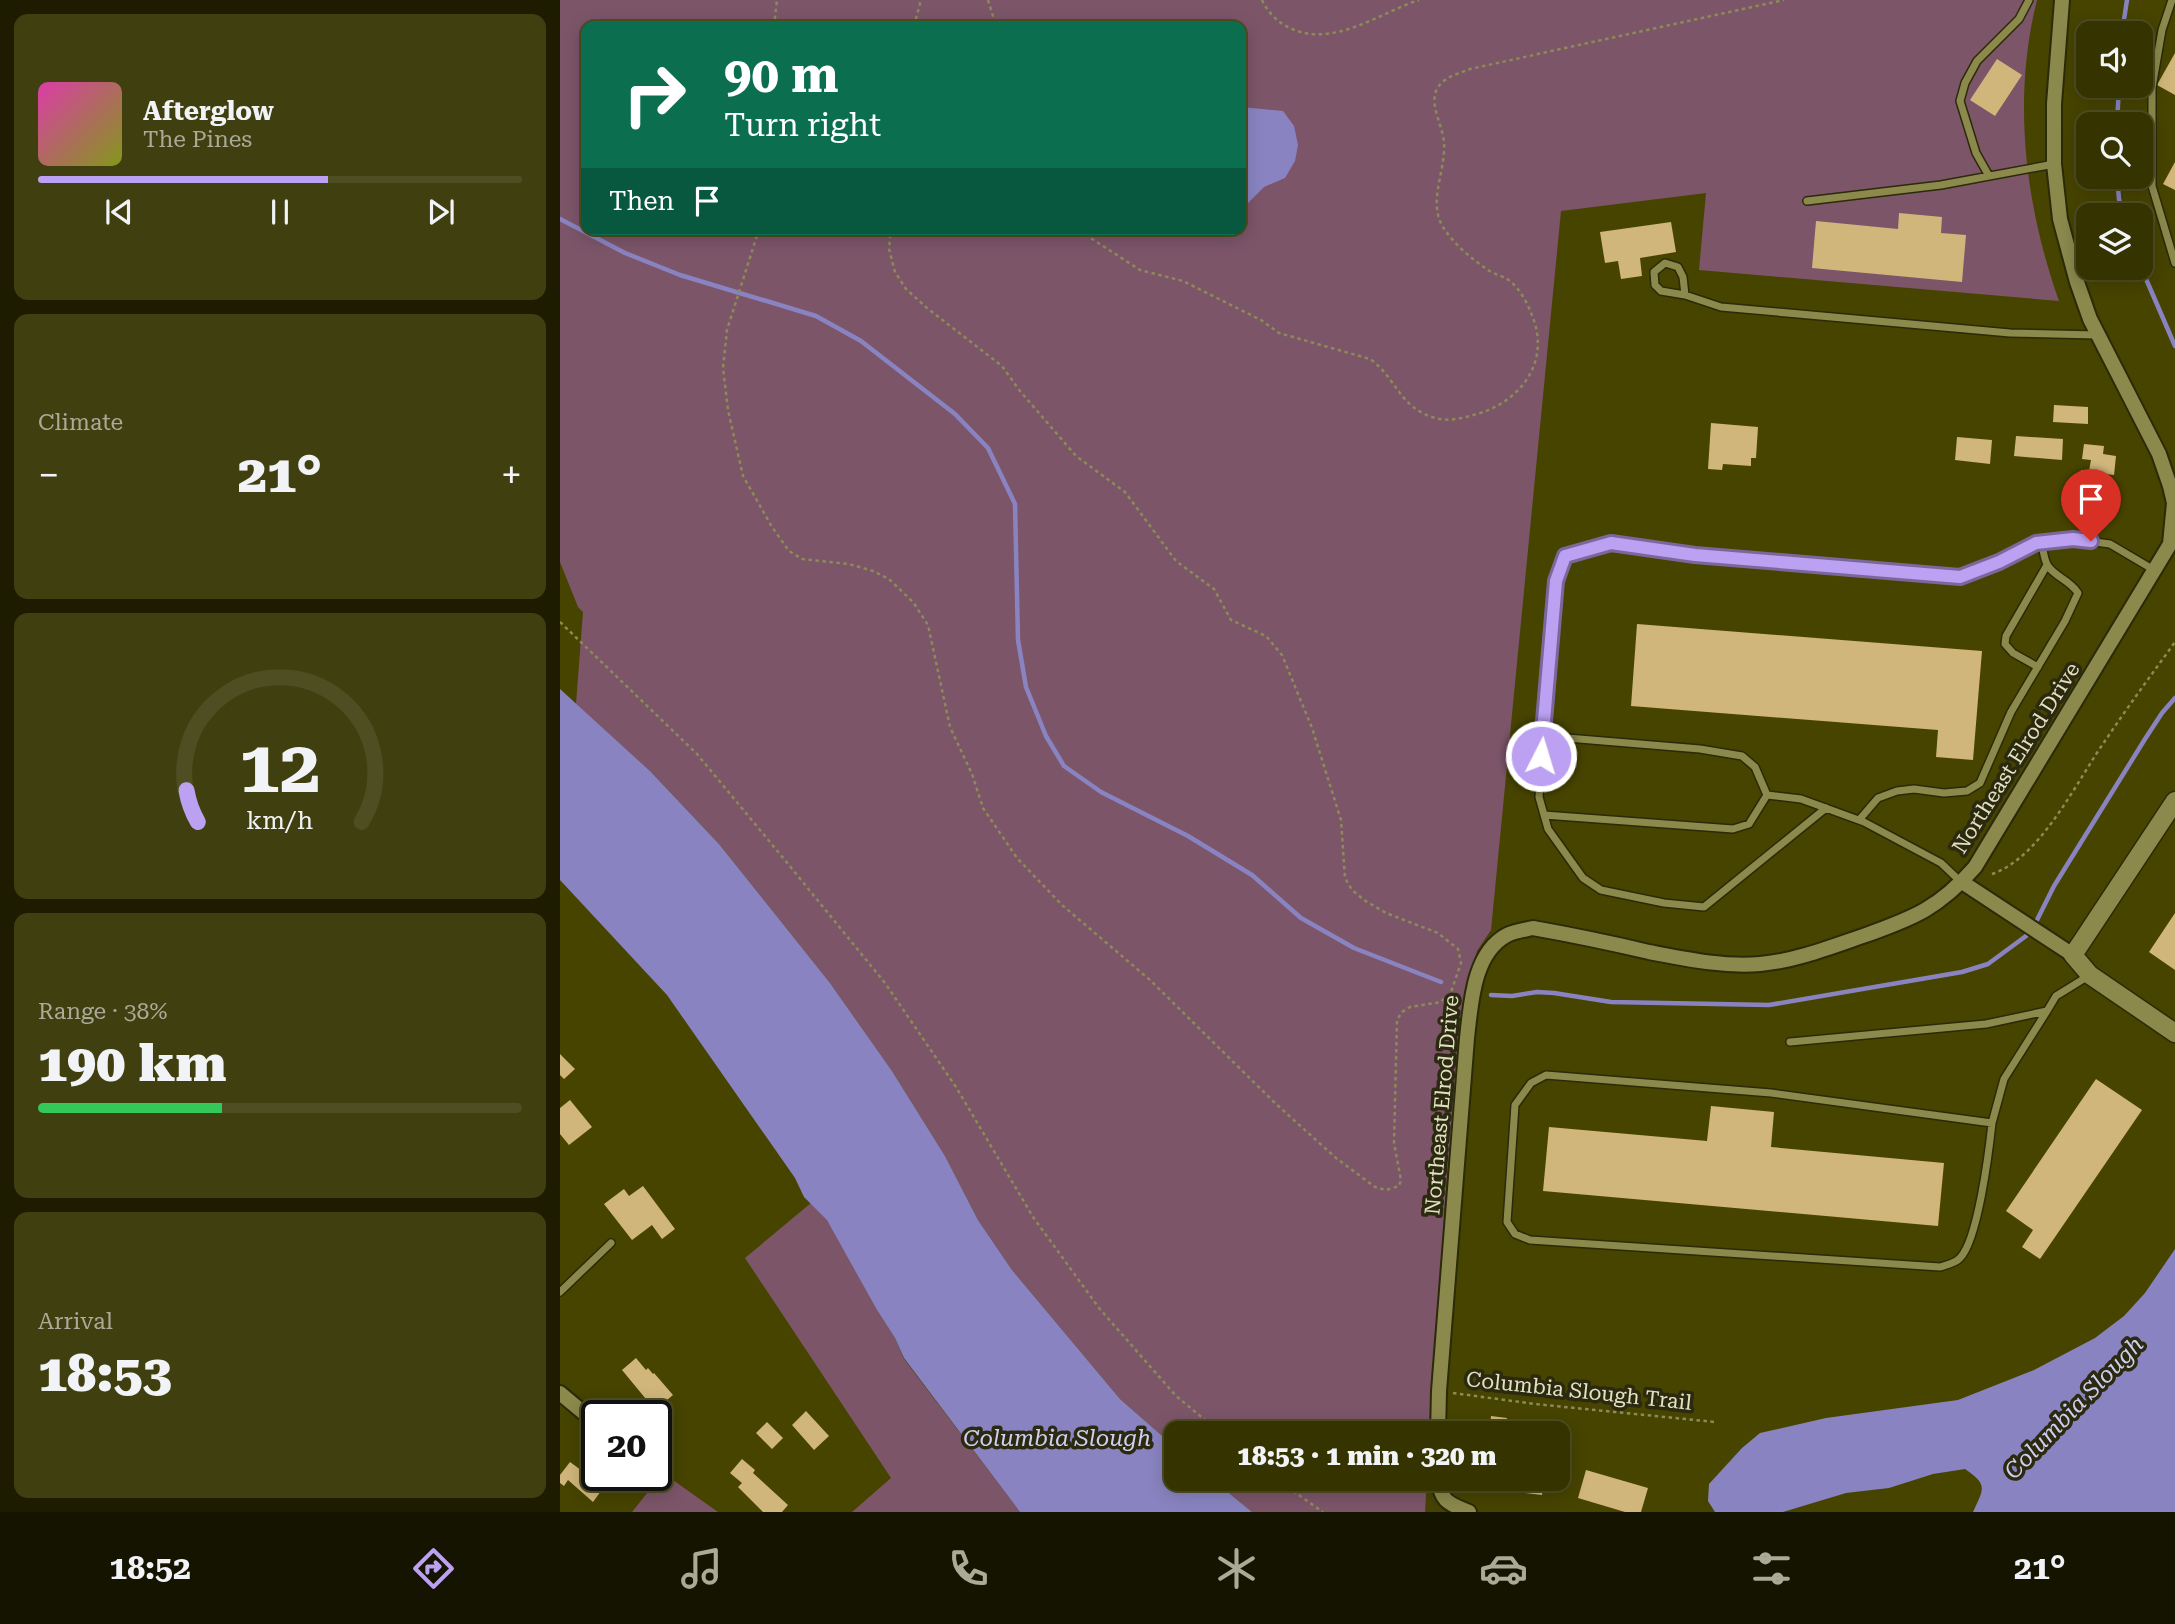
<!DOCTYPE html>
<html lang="en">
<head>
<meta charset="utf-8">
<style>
  body { margin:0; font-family:"Roboto Serif",serif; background:#403f0f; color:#f1f3f6; height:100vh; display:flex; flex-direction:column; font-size:26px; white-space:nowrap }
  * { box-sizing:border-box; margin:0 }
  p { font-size:23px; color:#aa9 }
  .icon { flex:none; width:38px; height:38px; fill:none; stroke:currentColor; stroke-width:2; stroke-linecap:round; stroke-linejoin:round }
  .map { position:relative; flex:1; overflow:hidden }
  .side { display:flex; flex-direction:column; gap:14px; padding:14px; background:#1d1c00; width:560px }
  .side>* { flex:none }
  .top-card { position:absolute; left:21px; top:21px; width:665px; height:214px; border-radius:14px; box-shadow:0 4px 18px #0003,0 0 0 2px #4f4e22; background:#0b6e4f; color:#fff; overflow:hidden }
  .fabs { position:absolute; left:1516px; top:21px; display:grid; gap:14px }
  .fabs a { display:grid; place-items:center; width:77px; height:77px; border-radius:14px; background:#353300; box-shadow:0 4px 18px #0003,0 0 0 2px #4f4e22; font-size:35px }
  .speed { position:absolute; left:21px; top:1400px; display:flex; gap:14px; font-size:35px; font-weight:700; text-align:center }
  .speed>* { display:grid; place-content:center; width:91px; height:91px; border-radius:50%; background:#353300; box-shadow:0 4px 18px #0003,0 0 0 2px #4f4e22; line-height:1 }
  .speed .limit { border:4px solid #111; border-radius:10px; background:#fff; color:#111 }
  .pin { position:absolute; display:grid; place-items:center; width:60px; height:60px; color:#fff; margin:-72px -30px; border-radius:50% 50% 50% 0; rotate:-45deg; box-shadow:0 0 7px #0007 }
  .pin .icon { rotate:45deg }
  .me { position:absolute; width:77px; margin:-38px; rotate:5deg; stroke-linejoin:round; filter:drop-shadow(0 0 5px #0008) }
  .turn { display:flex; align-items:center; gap:24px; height:147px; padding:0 28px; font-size:32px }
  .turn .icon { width:91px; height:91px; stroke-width:2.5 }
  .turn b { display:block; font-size:49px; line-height:60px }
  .then { display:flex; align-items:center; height:66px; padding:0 28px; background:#0003; gap:14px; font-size:26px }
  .big { font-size:52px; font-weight:800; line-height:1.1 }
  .side .tile { flex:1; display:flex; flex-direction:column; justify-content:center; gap:10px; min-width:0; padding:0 24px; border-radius:14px; background:#403f0f }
  .side .dial { align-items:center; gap:0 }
  .dial svg { height:182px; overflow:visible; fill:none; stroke:#4f4e22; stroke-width:7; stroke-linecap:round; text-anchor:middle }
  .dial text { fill:#f1f3f6; stroke:none }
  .song { display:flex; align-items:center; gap:21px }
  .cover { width:84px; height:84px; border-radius:10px; background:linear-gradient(135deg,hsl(320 70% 55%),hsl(70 70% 35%)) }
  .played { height:7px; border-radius:4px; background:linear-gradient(90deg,#bca0f2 60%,#4f4e22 60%) }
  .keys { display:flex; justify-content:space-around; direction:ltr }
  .heat { display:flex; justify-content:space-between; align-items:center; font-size:38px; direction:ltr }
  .charge { height:10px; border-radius:5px; background:linear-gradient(90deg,#34c759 38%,#4f4e22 0) }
  .trip { position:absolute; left:604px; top:1421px; width:406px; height:70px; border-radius:14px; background:#353300; box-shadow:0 4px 18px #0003,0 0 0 2px #4f4e22; font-weight:800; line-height:70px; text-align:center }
  .menu { display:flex; height:112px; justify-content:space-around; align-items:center; background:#151400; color:#aa9 }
  .menu .icon { width:49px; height:49px }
  .menu .on { color:#bca0f2 }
  .menu b { font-size:32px; color:#f1f3f6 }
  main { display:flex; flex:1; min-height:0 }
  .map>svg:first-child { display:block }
</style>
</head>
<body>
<main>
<section class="side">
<div class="tile">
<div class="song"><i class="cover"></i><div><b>Afterglow</b><p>The Pines</p></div></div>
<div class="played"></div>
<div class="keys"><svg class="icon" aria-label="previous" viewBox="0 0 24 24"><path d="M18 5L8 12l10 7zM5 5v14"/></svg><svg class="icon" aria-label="pause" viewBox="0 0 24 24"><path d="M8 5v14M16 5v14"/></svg><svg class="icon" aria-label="next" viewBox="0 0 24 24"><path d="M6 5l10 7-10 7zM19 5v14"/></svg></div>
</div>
<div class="tile"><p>Climate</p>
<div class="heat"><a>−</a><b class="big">21°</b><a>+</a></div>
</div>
<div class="tile dial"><svg viewBox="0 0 100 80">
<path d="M14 69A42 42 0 1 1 86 69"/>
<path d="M14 69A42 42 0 0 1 9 55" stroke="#bca0f2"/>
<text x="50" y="56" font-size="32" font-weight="700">12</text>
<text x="50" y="72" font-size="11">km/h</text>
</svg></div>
<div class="tile"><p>Range · 38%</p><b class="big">190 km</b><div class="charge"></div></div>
<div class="tile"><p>Arrival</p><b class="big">18:53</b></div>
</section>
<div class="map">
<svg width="1615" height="1512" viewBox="0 0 1615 1512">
  <rect width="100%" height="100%" fill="#474400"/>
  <path fill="#7c5569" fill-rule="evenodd" d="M0,0h1477c-25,99 -12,205 22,301l-360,-31 7,-77 -145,18 -70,719 -14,21 -12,43 -19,193 -16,246h-254v15l-56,-49 -108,-129 -34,-50 -33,-64 -53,-85 -62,-88 -111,-139 -69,-73 -74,-67 7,-92 -5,-5 -18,-45zM26,26h655v203h-655z
    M251,1203l16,16 13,22 37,69 18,28 9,21 116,153h-168l39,-34 -146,-220z
    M103,1473l55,39h-86z
    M652,1479h215l-2,33h-173z"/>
  <path fill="#8984c1" d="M681,107l42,4 11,15 4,19 -3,16 -10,17 -21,9 -23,23z
    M0,689l90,82 69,73 111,139 62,88 53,85 33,64 34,50 108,129 56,49v31h36l40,33h-232l-116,-154 -9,-20 -18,-28 -50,-90 -23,-23 -9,-19 -128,-183 -107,-115z
    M1615,1249v263h-202c11,-24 15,-27 -8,-43l-32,5 -44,14 -43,5 -63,19h-68l-7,-11 1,-17 33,-36 18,-15 66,-15 132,-18 76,-30 61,-32 29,-22 21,-23z"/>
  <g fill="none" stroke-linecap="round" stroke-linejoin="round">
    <path stroke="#8984c1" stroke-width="4.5" d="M1562,33l5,-33
      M1557,124l2,-38
      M1557,177l2,22 4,16
      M0,219l65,34 55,22 136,41 45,25 94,73 33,34 27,56 3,136 8,47 20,49 18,30 37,26 87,44 64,39 49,43 53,30 87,34
      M1580,265l35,81
      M931,995l21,1 25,-4 17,1 57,9 158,3 193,-33 26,-8 38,-28 11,-16 17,-34 91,-147 17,-26 13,-15"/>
  </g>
  <path fill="#d0b67b" d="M1615,53v42l-18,-10z
    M1437,59l25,16 -27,41 -25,-16z
    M1615,162v28l-12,-6z
    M1339,213l43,4 -1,16 25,2 -4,47 -150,-14 4,-47 82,8z
    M1111,222l5,30 -36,6 2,18 -21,3 -3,-18 -13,2 -5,-31z
    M1494,405l34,2v17l-35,-2z
    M1151,423l47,4 -2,31h-5v8l-28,-2 -1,6 -14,-1z
    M1456,436l47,3 -1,21 -48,-4z
    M1397,437l35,3 -2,24 -35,-4z
    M1524,444l20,2 -1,8 13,2 -2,19 -16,-2 -1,9 -17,-2 1,-10 8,1 2,-11 -9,-1z
    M1077,624l345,27 -9,109 -37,-3 2,-27 -307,-24z
    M1615,913v57l-26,-18z
    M0,1054l15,15 -11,10 -4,-4z
    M1536,1079l46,31 -102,149 -18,-12 11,-17 -27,-19z
    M10,1100l22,27 -23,18 -9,-11v-26z
    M1151,1106l63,6 -3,35 173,16 -6,63 -395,-35 6,-64 158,14z
    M83,1186l32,43 -13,10 -10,-14 -20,15 -28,-36 20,-15 5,7z
    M76,1358l10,12 2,-2 5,6 1,-1 19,22 -18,15 -33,-40z
    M246,1411l23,25 -15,14 -22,-25z
    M931,1416l16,2 -1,15h-17z
    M207,1422l16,16 -11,11 -16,-16z
    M182,1459l13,11 -2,3 35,32 -6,7h-19l-25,-25 4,-4 -12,-10z
    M10,1462l34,25 -11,15 -25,-22 -4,6 -4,-3v-8z
    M1026,1470l62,18 -7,24h-16l-47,-14z
    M967,1479h17l-2,16 -17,-2z"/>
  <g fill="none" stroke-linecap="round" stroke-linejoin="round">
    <g stroke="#2b2a09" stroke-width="10">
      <path id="service" d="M1612,0l-10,30 -10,58v98l23,77
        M1429,176l-13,-23 -16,-52 5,-18 12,-22 42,-42 10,-19
        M1247,201l134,-16 113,-21
        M1125,295l-2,-18 -5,-10 -13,-4 -11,9 1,13 6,6 24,4 36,12 289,26 87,2
        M1478,667l-25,-14 -8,-9 1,-8 41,-71
        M983,736l-4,61 9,32 35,49 18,12 63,13 40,4 122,-99
        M984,815l189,14 16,-5 18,-29
        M1299,820l19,-22 19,-7 17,-2 30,4 23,-2 13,-8 31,-71 54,-91 13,-28c-8,-13 -23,-16 -30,-27 -4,-6 -5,-16 -6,-23
        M1401,882l-20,-19 -77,-41 -63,-23 -34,-4 -12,-28 -13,-11 -42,-7 -157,-13 13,-155 9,-25 46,-13 84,12 265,22 39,-15 37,-19 37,-4 37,5 44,26
        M1230,1042l196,-18 61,-13
        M1432,1123c-3,28 -14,117 -32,135 -4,5 -14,7 -20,9l-410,-27 -15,-6 -8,-12 8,-117 16,-22 15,-8 225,18 221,30 12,-44 43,-68 9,-15 34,-21
        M0,1292l51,-49"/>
    </g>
    <g stroke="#2b2a09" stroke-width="18">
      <path id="minor" d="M1402,882l111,73
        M0,1393l37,31
        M878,1433l1,-42 28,-353c4,-34 6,-85 40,-103 8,-4 17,-5 26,-7 39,7 78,15 116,24 37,7 74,15 111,12 35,-3 71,-17 103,-28 51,-18 76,-28 112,-69l195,-323 4,-41 -4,-17 -11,-32 -69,-135 -13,-37 -17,-63 -6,-55v-60l8,-104
        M878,1479c4,24 10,24 31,33"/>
    </g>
    <g stroke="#2b2a09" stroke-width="21">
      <path id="tertiary" d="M1615,801l-102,154 17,20 85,58"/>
    </g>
    <path stroke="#8c8b57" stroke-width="2.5" stroke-dasharray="3.5 3.5" stroke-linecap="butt" d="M428,0l8,26
      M702,0c5,11 15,22 26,27 43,23 91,-14 131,-27
      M214,26l3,-26
      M354,26l7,-26
      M199,229l-32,101 -4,38 5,42 15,66 29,51 17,24 13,8 47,5 24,7 16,8 24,23 15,23 22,102 22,47 11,34 34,50 45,47 88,75 126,124 60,54 39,29 11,3 13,-4 2,-6 -7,-37 3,-123 5,-8 8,-5 31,-5 10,-10 10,-29 -3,-14 -20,-16 -52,-20 -22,-13 -12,-10 -7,-12 -4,-58 -29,-92 -30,-73 -16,-19 -35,-16 -17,-31 -38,-28 -51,-69 -49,-36 -56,-65 -18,-25 -75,-58 -21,-19 -11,-17 -6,-23 2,-20
      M521,229l5,6 54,35 43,11 78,39 18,13 91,26c27,19 28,48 65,59 14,4 28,0 42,-4 45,-13 75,-54 54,-101 -3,-9 -12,-25 -20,-31 -6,-6 -16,-7 -23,-12 -15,-10 -33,-25 -43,-40 -19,-26 1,-58 -1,-87 -1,-17 -14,-36 -8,-52 6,-14 22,-17 34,-22l314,-69
      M0,622l137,132 87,105 101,124 71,104 77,130 66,91 77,88 45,37
      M1432,874c50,-17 85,-94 115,-136 22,-33 45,-64 68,-96
      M893,1393l82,11 180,18
      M716,1479l47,33"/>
    <use href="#service" stroke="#8b894c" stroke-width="7"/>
    <use href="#minor" stroke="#8b894c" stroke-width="14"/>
    <use href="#tertiary" stroke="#8b894c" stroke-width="18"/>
  </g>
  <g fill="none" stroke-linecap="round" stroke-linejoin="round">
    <g stroke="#7a689d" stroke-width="18">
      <path id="route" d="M981,756l15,-175 9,-25 46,-13 84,12 265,22 39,-15 37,-19 37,-4 18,2"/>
    </g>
    <use href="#route" stroke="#bca0f2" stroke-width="12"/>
  </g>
  <g text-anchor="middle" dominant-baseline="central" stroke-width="7" stroke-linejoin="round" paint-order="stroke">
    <g font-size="21" fill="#e2e2c3" stroke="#2b2a10">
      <text transform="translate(1456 758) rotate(-58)">Northeast Elrod Drive</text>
      <text transform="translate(882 1105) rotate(-85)">Northeast Elrod Drive</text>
      <text transform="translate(1019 1391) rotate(6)">Columbia Slough Trail</text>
    </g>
    <g font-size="23" font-style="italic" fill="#d0cff2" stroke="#2b2a10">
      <text transform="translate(1514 1408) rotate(-46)">Columbia Slough</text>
      <text x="497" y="1438">Columbia Slough</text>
    </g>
  </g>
</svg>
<div class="fabs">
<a><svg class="icon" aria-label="sound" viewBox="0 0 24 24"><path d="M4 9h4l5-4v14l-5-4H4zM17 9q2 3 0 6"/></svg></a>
<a><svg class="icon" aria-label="search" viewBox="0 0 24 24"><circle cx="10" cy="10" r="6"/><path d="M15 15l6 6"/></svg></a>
<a><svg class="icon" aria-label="layers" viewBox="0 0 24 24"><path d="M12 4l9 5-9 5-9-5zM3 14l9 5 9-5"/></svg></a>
</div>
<div class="speed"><div class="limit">20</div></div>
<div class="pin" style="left:1531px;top:541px;background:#d93025"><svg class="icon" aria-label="arrive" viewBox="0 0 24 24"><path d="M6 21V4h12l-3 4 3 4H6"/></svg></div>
<svg class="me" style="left:981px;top:756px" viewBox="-20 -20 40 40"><circle r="17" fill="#bca0f2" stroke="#fff" stroke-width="3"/><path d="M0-11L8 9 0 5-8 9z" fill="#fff"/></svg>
<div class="trip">18:53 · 1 min · 320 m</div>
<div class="top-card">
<div class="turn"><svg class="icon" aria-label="right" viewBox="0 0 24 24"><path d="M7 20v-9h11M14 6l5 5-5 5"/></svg><div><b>90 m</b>Turn right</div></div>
<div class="then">Then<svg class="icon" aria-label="arrive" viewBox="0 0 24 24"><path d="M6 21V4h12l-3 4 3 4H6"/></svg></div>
</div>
</div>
</main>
<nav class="menu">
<b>18:52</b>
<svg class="icon on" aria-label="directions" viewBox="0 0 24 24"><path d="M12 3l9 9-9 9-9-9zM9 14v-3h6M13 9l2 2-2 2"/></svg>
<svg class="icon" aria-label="music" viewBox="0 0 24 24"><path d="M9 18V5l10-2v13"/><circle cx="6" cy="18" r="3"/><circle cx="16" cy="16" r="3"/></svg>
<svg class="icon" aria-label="phone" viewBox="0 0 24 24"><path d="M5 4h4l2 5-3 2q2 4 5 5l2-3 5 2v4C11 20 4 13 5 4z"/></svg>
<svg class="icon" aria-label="climate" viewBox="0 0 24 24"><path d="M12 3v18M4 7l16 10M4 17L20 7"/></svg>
<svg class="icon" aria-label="car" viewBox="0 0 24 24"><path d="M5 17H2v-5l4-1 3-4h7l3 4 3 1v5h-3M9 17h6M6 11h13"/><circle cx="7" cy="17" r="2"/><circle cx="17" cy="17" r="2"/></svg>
<svg class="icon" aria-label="filters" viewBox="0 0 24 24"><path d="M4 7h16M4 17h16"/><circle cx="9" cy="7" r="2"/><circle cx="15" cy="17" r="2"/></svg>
<b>21°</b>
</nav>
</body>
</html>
